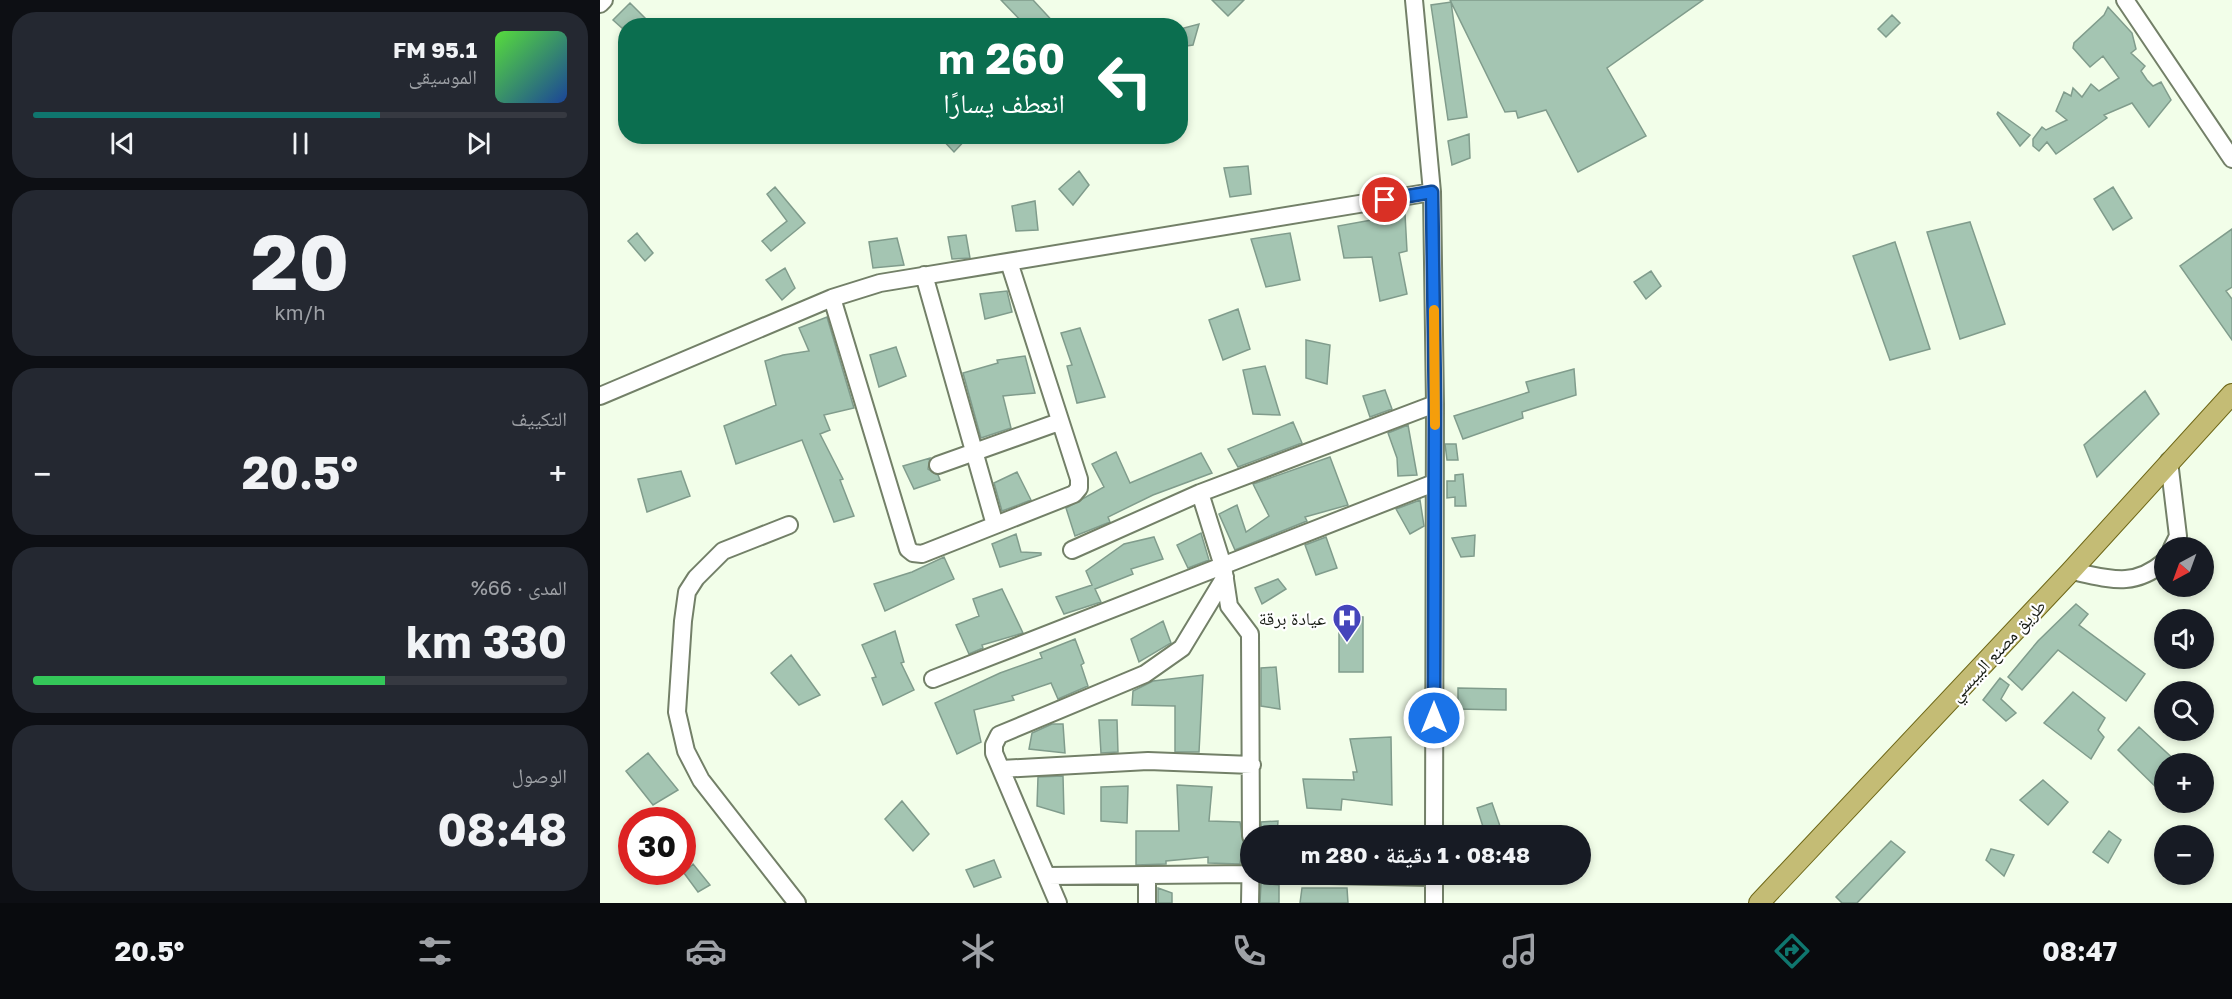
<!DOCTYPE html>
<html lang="ar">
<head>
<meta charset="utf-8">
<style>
  body { margin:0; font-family:"Golos Text","Noto Naskh Arabic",sans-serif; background:#242831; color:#f1f3f6; direction:rtl; height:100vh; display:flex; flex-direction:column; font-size:22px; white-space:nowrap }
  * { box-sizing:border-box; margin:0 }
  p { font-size:20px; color:#9ea1a6 }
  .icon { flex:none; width:33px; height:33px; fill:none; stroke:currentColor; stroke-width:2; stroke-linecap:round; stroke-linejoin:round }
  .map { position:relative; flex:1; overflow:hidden; direction:ltr }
  .details { display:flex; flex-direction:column; gap:12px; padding:12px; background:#0d0f14; width:600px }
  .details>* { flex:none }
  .top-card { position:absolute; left:18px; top:18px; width:570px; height:126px; border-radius:24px; box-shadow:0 3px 9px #0003; direction:rtl; background:#0b6e4f; color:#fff; overflow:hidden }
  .needle { width:39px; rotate:221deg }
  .controls { position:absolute; left:1554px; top:537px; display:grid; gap:12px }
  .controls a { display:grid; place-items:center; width:60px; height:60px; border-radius:50%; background:#171b24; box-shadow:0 3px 9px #0003; font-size:30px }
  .speed { position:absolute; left:18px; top:807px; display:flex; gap:12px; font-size:30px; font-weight:700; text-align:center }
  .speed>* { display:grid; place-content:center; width:78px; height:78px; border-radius:50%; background:#171b24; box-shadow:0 3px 9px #0003; line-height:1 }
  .speed .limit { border:9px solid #d22; background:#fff; color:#111 }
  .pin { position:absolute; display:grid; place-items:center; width:51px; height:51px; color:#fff; margin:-26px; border:3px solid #fff; border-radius:50%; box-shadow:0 2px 6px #0007 }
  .me { position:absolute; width:66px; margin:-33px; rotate:0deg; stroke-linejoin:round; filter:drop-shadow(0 0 4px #0008) }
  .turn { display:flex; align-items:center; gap:21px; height:126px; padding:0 24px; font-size:27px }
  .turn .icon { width:78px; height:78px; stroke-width:2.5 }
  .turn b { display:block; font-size:42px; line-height:51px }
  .big { font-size:45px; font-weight:700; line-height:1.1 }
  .details .card { flex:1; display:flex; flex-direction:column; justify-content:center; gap:9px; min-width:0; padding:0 21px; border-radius:24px; background:#242831 }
  .details .dial { align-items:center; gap:0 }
  .dial b { font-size:78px; line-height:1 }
  .song { display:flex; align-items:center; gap:18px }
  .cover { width:72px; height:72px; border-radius:9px; background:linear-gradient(135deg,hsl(110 70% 55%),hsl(220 70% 35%)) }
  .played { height:6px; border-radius:3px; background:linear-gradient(90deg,#0f766e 65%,#363941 65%) }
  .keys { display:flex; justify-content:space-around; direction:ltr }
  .heat { display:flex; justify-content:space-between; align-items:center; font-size:33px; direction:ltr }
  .charge { height:9px; border-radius:4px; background:linear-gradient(90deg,#34c759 66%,#363941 0) }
  .trip { position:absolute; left:640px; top:825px; width:351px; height:60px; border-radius:30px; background:#171b24; box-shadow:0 3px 9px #0003; font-weight:700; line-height:60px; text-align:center; direction:rtl }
  .tabs { display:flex; height:96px; justify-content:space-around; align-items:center; background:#090b0e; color:#9ea1a6 }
  .tabs .icon { width:42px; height:42px }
  .tabs .current { color:#0f766e }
  .tabs b { font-size:27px; color:#f1f3f6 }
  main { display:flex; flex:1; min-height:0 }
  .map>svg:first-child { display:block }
</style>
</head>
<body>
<main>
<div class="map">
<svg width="1632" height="903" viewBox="0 0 1632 903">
  <rect width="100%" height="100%" fill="#f2fee9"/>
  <path fill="#a4c5b2" stroke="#809c8c" stroke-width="1.5" d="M401,0h32l24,26h-31z
    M612,0h32l-16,16z
    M850,0h253l-96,68 39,68 -68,36 -32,-62 -28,8 -2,-7 -11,1z
    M851,2l16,115 -19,3 -17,-115z
    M30,3l23,23h-28l-3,2 -9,-8z
    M1508,7l24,26 4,16 -5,4 14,13 -4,5 6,9 6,6 8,-4 10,18 -22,27 -17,-24 -28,12 3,3 -51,36 -9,-12 -8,9 -6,-5v-7l9,-12 4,3 21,-10 -11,-9 8,-19 7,4 2,-8 9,9 9,-13 8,7 20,-13 -16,-22 -13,11 -17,-19 1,-5 30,-28z
    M1292,15l8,8 -14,14 -8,-8z
    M599,24l-6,21 -13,2v-18z
    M1398,112l32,23 -10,11 -23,-32z
    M869,134l1,24 -18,7 -4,-24z
    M339,136h30l-15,16z
    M648,166l3,28 -21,3 -6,-29z
    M479,171l10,14 -16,20 -14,-16z
    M175,187l30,36 -34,28 -9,-10 25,-20 -20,-27z
    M1513,187l19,31 -19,12 -19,-31z
    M435,201l3,29 -22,1 -4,-25z
    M805,214l2,37 -8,2 8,41 -27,7 -8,-44 -28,1 -6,-32z
    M1370,222l35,102 -45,15 -33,-107z
    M1632,229v58l-6,4 6,8v41l-52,-74z
    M37,233l16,20 -8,8 -17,-20z
    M690,233l10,47 -34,7 -15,-48z
    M366,235l4,23 -18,1 -4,-22z
    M297,238l7,27 -31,3 -4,-26z
    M1295,242l35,107 -40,11 -37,-104z
    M185,268l10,20 -13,12 -16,-20z
    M1051,271l10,15 -15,13 -12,-17z
    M407,291l5,21 -27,7 -5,-25z
    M638,309l12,40 -27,11 -14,-40z
    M227,317l27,91 -30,7 6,15 -10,4 23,45 -3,1 14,36 -20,6 -32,-82 -66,24 -12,-38 52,-21 -11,-44 18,-6 26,-4 -10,-23z
    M480,328l25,69 -28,6 -10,-37 5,-1 -11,-32z
    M706,340l24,5 -3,39 -21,-6z
    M296,347l10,29 -27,11 -9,-32z
    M425,356l10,37 -32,3 8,32 -30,10 -18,-65 35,-10 -1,-3z
    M665,366l15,49 -27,-1 -10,-44z
    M974,369l2,26 -54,17 1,6 -60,21 -9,-23 75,-24 -3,-10z
    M785,390l7,19 -22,8 -7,-21z
    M1545,391l14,23 -62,63 -13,-32z
    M693,422l9,21 -64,24 -10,-18z
    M808,425l9,50 -19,1 -1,-18 -9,-25z
    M845,444h11l2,16h-11z
    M516,452l14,31 71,-30 11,20 -59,22 -45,22 2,5 -35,14 -9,-28 38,-21 -12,-23z
    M730,457l18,48 -43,12 2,4 -72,29 -16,-36 18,-9 9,27 23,-16 -16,-32z
    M330,458l-2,11 10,6 2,5 -26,9 -11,-23z
    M81,471l9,25 -43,16 -9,-33z
    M417,472l14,28 -29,11 -8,-28z
    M863,474l3,32h-11v-9l-8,1v-17h8v-6z
    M820,500l4,26 -14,8 -14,-25z
    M601,533l8,27 -21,8 -11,-23z
    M416,534l5,18 20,1v2l-41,12 -8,-23z
    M875,535l-1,21 -13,1 -9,-19z
    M554,537l9,22 -32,10 2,5 -38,15 6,13 -37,12 -8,-17 36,-12 -6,-14 38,-27z
    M726,537l11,31 -21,7 -11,-30z
    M344,557l10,22 -69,32 -11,-27 38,-12z
    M678,579l8,10 -24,15 -7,-16z
    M402,589l21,44 -41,12 1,3 -14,6 -13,-29 23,-9 -6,-17z
    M1476,604l12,10 -9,11 66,49 -19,27 -68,-51 -36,40 -14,-13 30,-36z
    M739,616l24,1v55h-24z
    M563,621l8,22 -32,19 -8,-23z
    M295,631l9,31 -3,1 13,27 -31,15 -11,-27 4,-1 -14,-32z
    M475,639l9,24 -3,2 7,21 -30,13 -7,-16 -39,13 2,4 -40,10 7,32 -24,12 -22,-51 65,-30 42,-15 -2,-5z
    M191,655l29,40 -21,10 -28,-32z
    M676,667l4,42 -19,-3v-38z
    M603,675l-4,77h-24v-46l-43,-1 1,-14 20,-10z
    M1400,678l9,7 -8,14 15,14 -10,8 -23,-21z
    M858,688l48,1v21l-48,-1z
    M1473,692l32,26 -7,12 6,7 -13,22 -47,-36z
    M499,720h18l1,32 -17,1z
    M452,724h11l2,29 -36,-4 3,-16z
    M1539,727l40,37h-15v31l-46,-45z
    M791,737l1,68 -50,-6 -1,11 -34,-2 -4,-29 51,1 -1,-8h4l-7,-33z
    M48,753l30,37 -25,15 -27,-34z
    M463,776l1,38 -27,-8 1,-29z
    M1443,780l25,22 -20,23 -28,-25z
    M577,785l35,2 -3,34 31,1 3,20 -3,22 -32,-1v-6l-42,4v3l-30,1v-34h43z
    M528,786l-1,37 -26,-2v-34z
    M302,801l27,33 -16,17 -28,-32z
    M892,803l10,29 -16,4 -9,-28z
    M678,821l-1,15h-15l-1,-14z
    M1509,831l12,9 -13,23 -15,-11z
    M1291,841l14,11 -48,51h-15l-6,-6z
    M1391,849l23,6 -10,21 -18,-16z
    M394,860l7,17 -27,10 -8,-17z
    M93,864l17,21 -12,7 -14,-19z
    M661,883l18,2v18h-19z
    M558,888l14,5v10h-14z
    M702,888h45l1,15h-48z"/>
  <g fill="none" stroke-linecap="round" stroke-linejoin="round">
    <g stroke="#738068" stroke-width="20">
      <path id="minor" d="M814,0l18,192 3,212 -1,432
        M1525,0l107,159
        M0,4l4,-4
        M324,275l71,250
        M232,298l76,251 5,4 9,1 152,-60 5,-6v-9l-70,-217
        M0,396l232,-98 48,-15 552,-91
        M1569,461l9,75 -6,12
        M338,465l121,-43
        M600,493l23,73 6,40 21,28 1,202
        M189,525l-66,26 -27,27 -9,14 -4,29 -6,91 9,39 15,29 96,123
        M472,550l128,-57 235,-89
        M1471,571c37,7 61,18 93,-9
        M333,679l501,-196
        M401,769l147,-8 104,4
        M677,874l157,3
        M834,874v29
        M547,875v28
        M447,876l204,-2
        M458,903l-64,-150v-8l5,-10 146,-61 37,-26 43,-71
        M650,903l1,-55"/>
    </g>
    <g stroke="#6e6717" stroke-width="22">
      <path id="major" d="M1159,903l312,-332 161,-177"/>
    </g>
    <use href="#minor" stroke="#fff" stroke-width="16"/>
    <use href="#major" stroke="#c4bc75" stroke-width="20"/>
  </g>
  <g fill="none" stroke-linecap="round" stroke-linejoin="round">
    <g stroke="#114b97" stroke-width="15">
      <path id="route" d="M785,200l47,-8 3,212 -1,314"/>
    </g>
    <use href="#route" stroke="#1a73e8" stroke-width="10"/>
    <path stroke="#f59e0b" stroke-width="10" d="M834,310l1,115"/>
  </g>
  <defs>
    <g id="hospital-pin" transform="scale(1.5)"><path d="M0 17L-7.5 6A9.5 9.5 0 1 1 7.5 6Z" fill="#4545bb" stroke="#fff"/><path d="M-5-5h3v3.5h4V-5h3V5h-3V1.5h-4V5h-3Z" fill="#fff"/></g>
  </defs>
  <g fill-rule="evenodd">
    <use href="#hospital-pin" x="747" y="618"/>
  </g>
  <g text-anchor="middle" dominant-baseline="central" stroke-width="4.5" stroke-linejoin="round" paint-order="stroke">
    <g font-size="18" fill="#171c13" stroke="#fff" text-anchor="end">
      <text x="726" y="618">عيادة برقة</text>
    </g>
    <g font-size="18" fill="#171c13" stroke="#fff">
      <text transform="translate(1397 650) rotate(-47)">طريق مصنع البيبسي</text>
    </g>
  </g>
</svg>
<div class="controls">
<a><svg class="needle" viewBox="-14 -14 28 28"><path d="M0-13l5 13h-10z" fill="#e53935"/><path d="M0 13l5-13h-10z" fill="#9ea1a6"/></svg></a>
<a><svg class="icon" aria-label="sound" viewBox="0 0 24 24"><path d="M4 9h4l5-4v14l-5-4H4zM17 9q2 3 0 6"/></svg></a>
<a><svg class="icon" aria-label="search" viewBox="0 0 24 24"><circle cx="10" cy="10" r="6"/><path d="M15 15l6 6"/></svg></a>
<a>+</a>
<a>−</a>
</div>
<div class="speed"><div class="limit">30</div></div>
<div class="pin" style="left:785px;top:200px;background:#d93025"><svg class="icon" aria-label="arrive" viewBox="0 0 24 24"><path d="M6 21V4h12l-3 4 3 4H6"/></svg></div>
<svg class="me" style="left:834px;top:718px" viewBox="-20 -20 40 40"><circle r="17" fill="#1a73e8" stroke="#fff" stroke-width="3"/><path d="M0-11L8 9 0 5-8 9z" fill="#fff"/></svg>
<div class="trip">08:48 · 1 دقيقة · 280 m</div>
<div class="top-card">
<div class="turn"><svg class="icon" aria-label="left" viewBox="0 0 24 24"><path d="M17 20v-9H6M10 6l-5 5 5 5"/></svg><div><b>260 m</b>انعطف يسارًا</div></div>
</div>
</div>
<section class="details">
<div class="card">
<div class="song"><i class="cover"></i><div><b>95.1 FM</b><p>الموسيقى</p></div></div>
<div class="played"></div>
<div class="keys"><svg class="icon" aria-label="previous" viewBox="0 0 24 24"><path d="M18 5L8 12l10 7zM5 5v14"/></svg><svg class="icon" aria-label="pause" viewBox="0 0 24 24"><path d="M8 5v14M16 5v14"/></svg><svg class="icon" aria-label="next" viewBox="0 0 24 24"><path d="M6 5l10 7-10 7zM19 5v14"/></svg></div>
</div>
<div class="card dial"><b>20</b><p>km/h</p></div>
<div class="card"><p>التكييف</p>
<div class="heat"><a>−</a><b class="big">20.5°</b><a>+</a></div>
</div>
<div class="card"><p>المدى · 66%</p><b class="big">330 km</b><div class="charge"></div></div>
<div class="card"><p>الوصول</p><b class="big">08:48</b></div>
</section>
</main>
<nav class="tabs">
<b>08:47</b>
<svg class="icon current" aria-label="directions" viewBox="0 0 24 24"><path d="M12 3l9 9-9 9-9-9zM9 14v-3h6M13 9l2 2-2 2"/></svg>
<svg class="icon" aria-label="music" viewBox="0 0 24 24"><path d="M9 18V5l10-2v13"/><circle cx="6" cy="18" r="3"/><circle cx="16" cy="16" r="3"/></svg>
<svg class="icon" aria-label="phone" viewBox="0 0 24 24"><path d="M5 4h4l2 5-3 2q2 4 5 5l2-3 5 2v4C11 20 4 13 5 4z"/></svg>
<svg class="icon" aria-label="climate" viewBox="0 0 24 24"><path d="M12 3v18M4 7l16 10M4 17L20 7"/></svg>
<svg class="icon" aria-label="car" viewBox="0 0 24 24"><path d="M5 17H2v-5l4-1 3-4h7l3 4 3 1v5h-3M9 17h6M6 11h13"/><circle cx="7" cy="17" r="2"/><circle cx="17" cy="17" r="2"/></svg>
<svg class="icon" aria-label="filters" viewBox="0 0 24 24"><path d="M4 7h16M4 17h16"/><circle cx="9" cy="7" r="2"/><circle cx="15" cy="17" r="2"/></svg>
<b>20.5°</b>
</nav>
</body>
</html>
